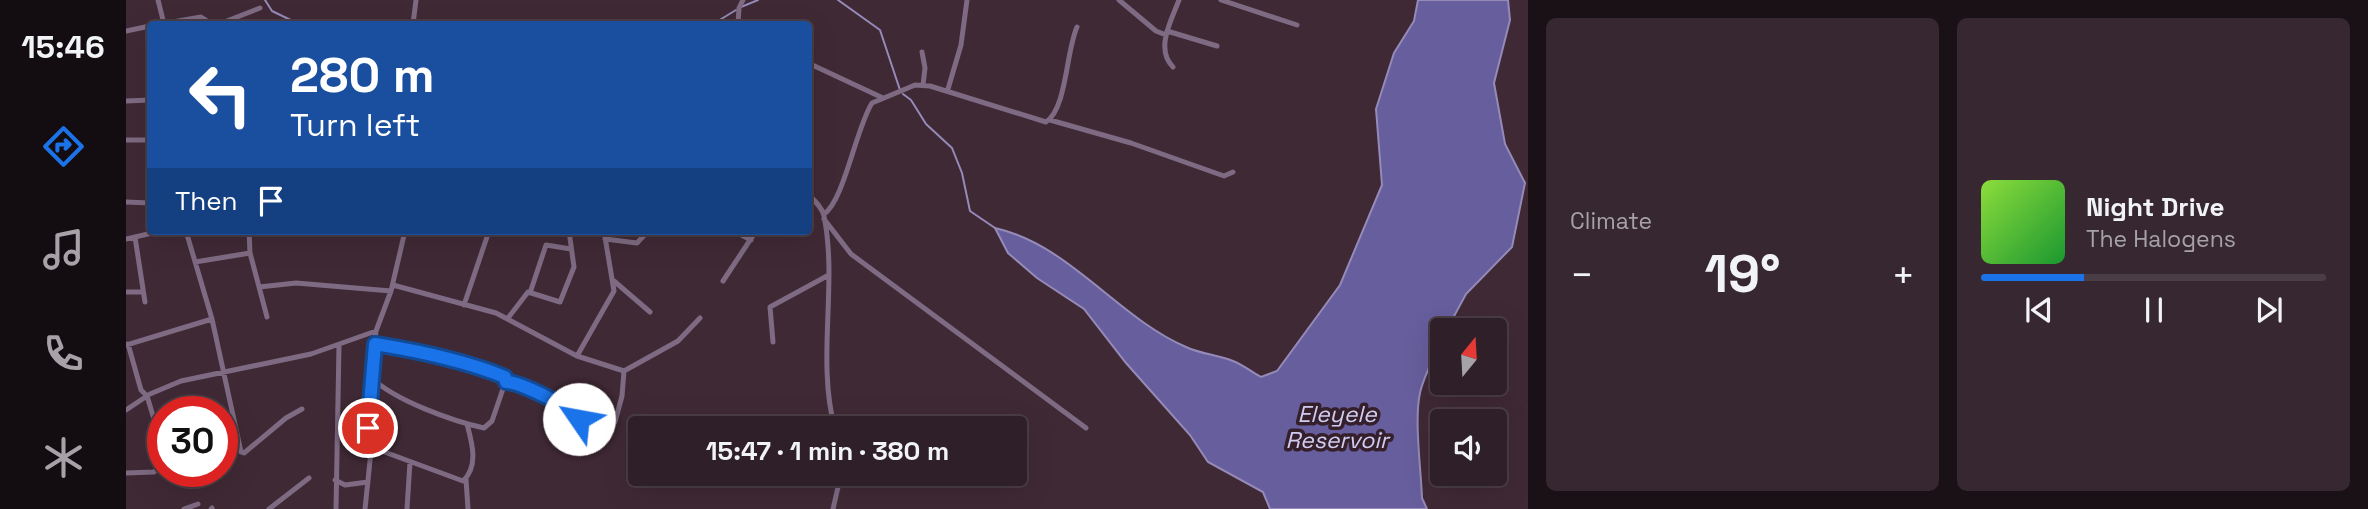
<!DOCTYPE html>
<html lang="en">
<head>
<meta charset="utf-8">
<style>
  body { margin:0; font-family:"Space Grotesk",sans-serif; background:#372730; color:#f1f3f6; height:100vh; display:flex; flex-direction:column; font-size:26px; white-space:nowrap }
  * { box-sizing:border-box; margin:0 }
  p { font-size:23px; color:#a7a2a8 }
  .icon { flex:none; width:38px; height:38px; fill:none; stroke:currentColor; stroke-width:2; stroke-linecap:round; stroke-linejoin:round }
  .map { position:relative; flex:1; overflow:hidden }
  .sheet { display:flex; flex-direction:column; gap:18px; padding:18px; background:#1a1116; width:840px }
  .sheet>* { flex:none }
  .top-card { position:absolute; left:21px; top:21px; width:665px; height:214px; border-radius:7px; box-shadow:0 7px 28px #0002,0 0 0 2px #4a3d45; background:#1a4fa0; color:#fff; overflow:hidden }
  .needle { width:46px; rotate:18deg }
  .fabs { position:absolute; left:1304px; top:318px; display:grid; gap:14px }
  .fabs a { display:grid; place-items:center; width:77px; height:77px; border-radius:7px; background:#2f1f28; box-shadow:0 7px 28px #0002,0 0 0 2px #4a3d45; font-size:35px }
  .speed { position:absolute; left:21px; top:396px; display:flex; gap:14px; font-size:35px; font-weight:700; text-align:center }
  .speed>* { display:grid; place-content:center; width:91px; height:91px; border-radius:50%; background:#2f1f28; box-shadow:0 7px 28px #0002,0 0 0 2px #4a3d45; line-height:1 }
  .speed .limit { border:10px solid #d22; background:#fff; color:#111 }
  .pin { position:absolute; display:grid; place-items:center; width:60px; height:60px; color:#fff; margin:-30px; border:4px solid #fff; border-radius:50%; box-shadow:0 2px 7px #0007 }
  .me { position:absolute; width:77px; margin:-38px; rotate:303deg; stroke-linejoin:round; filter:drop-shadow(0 0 5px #0008) }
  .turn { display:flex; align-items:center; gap:24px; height:147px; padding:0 28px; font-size:32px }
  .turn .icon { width:91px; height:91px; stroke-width:2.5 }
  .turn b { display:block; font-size:49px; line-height:60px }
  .then { display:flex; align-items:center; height:66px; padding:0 28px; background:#0003; gap:14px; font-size:26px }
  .big { font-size:52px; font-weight:600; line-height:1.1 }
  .sheet .widget { flex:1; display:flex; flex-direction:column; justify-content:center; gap:10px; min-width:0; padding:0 24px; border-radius:10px; background:#372730 }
  .song { display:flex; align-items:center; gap:21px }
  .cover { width:84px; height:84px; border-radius:10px; background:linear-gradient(135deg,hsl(90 70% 55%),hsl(130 70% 35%)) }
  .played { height:7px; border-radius:4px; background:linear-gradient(90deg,#1a73e8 30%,#4a3d45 30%) }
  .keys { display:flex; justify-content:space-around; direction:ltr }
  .heat { display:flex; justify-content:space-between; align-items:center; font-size:38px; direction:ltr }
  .sheet .tiles { flex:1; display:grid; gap:18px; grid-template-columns:repeat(2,1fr) }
  .trip { position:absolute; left:502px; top:416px; width:399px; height:70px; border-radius:7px; background:#2f1f28; box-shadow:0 7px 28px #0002,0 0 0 2px #4a3d45; font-weight:600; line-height:70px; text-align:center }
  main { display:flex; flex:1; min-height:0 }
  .tabs { display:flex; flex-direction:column; width:126px; justify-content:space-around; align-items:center; background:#130c10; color:#a7a2a8 }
  .tabs .icon { width:49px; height:49px }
  .tabs .current { color:#1a73e8 }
  .tabs b { font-size:32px; color:#f1f3f6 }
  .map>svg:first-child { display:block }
</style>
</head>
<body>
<main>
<nav class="tabs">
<b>15:46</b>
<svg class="icon current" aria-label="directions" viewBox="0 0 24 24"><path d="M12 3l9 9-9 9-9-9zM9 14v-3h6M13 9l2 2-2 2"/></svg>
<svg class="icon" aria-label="music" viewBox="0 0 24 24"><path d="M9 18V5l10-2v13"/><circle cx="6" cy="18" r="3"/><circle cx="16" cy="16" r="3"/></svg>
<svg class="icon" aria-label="phone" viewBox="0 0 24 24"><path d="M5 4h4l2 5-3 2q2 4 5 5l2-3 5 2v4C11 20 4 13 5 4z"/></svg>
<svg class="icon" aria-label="climate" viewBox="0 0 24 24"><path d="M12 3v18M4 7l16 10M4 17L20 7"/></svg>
</nav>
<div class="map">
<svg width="1402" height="509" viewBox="0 0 1402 509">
  <rect width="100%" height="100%" fill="#3f2935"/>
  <path fill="#675e9d" stroke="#958ab8" stroke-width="2" d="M1292,0h90l2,20 -16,63 11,61 20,39 -13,64 -46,47 -20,37h-4c0,14 -18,42 -22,62 -6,27 1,76 2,105l5,11h-157l-7,-17 -55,-30 -18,-27 -64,-72 -42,-54 -47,-31 -29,-25 -13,-25c75,17 122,89 191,119 15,7 32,8 47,14 10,4 19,11 28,16l16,-6 63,-86 42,-100 -6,-76 18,-56 20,-32z"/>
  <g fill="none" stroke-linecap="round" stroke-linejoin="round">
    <path stroke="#958ab8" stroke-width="2" d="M139,0l7,11 27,13
      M712,0l42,30 20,60
      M615,7l17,-7
      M587,24l23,-14
      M777,94l8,6 15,24 26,24 10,25 8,38 25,17"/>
    <path stroke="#7e6b83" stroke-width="5" d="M32,0l6,24
      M993,0l37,31 10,4
      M1095,0l76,25
      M35,24l40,-7 11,7
      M93,24l41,-16
      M287,24l3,-24
      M612,24l1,-16 4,-8
      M0,31l24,-5
      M1041,31l50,15
      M796,52l3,16 -2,17
      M682,63l75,35
      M1047,67c-18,-18 -2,-46 6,-67
      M822,89l13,-44 6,-45
      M0,101l24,-1
      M924,120l81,23 93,33 9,-4
      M0,140h24
      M682,194c6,6 14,13 16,22 14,69 -8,144 11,213
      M0,202l24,1
      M698,214c20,-13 32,-86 48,-111l43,-18 15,1 116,36c21,-14 20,-71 31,-95
      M698,219l27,35 235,174
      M60,231l26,88 29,133 3,1 42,-35 16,-9
      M123,231l1,22 17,64
      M608,231l17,9
      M9,237l10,65
      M0,239l35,-8
      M479,239l32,4 11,-12
      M69,262l55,-9
      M488,281l36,31
      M597,281l33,-50
      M267,285l103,28 81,43 47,15 54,-30 22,-23
      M133,287l37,-4 95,8
      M0,292h16
      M404,293l16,-48 25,4
      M338,305l25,-74
      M382,318l20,-26 32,10 14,-35 -5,-36
      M647,342l-3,-35 57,-31
      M0,345l86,-26
      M451,356l37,-65 -10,-60
      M246,378c22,22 80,43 112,50l8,-7 14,-41c-16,-17 -105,-32 -131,-36
      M380,382l16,3 56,31 -2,12
      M0,410l24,-16 31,-13 130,-27 65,-23
      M489,422l7,-26 2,-25
      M245,447l92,34c16,-15 9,-38 4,-57
      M0,473l28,-1 4,-4 -4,-49 -7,-23 -6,-6 -13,-46
      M340,479l2,30
      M678,479l12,-5
      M209,480l10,5 23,-3
      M58,509l14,-5
      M85,509l1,-1
      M143,509l40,-31
      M210,509l3,-164
      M239,509l6,-58 -4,-23 9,-97 15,-40 14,-60
      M281,509l3,-47
      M707,509l8,-35"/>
  </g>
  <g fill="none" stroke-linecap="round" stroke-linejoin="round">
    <g stroke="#114b97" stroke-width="18">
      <path id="route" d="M242,428l7,-84c44,7 88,16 130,33l1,5c14,0 67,26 73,37"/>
    </g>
    <use href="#route" stroke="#1a73e8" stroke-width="12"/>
  </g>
  <g text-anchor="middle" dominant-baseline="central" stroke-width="7" stroke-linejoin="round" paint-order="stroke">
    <g font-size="23" font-style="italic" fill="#d0cdf2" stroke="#351f2a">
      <text x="1211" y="414">Eleyele<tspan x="1211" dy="26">Reservoir</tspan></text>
    </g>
  </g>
</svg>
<div class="fabs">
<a><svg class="needle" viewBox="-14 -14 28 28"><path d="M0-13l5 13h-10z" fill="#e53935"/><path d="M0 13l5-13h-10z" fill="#a7a2a8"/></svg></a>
<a><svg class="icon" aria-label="sound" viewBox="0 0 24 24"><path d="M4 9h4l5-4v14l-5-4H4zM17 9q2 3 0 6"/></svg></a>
</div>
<div class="speed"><div class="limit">30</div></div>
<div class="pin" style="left:242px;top:428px;background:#d93025"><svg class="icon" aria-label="arrive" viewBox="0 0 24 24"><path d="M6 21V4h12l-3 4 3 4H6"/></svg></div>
<svg class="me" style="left:453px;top:419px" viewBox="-20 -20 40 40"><circle r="19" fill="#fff"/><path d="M0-13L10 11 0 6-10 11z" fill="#1a73e8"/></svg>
<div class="trip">15:47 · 1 min · 380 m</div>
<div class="top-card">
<div class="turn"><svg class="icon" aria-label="left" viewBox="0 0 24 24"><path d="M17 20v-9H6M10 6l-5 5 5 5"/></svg><div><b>280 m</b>Turn left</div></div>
<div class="then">Then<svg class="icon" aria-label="arrive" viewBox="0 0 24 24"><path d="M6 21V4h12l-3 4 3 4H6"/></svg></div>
</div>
</div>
<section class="sheet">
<div class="tiles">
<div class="widget"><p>Climate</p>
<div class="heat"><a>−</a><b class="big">19°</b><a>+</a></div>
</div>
<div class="widget">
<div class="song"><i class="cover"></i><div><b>Night Drive</b><p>The Halogens</p></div></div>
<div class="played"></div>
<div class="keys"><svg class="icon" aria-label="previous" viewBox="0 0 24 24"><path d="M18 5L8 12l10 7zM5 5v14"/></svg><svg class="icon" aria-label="pause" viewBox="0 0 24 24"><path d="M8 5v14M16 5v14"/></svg><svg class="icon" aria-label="next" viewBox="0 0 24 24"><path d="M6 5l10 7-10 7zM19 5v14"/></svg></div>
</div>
</div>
</section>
</main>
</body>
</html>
